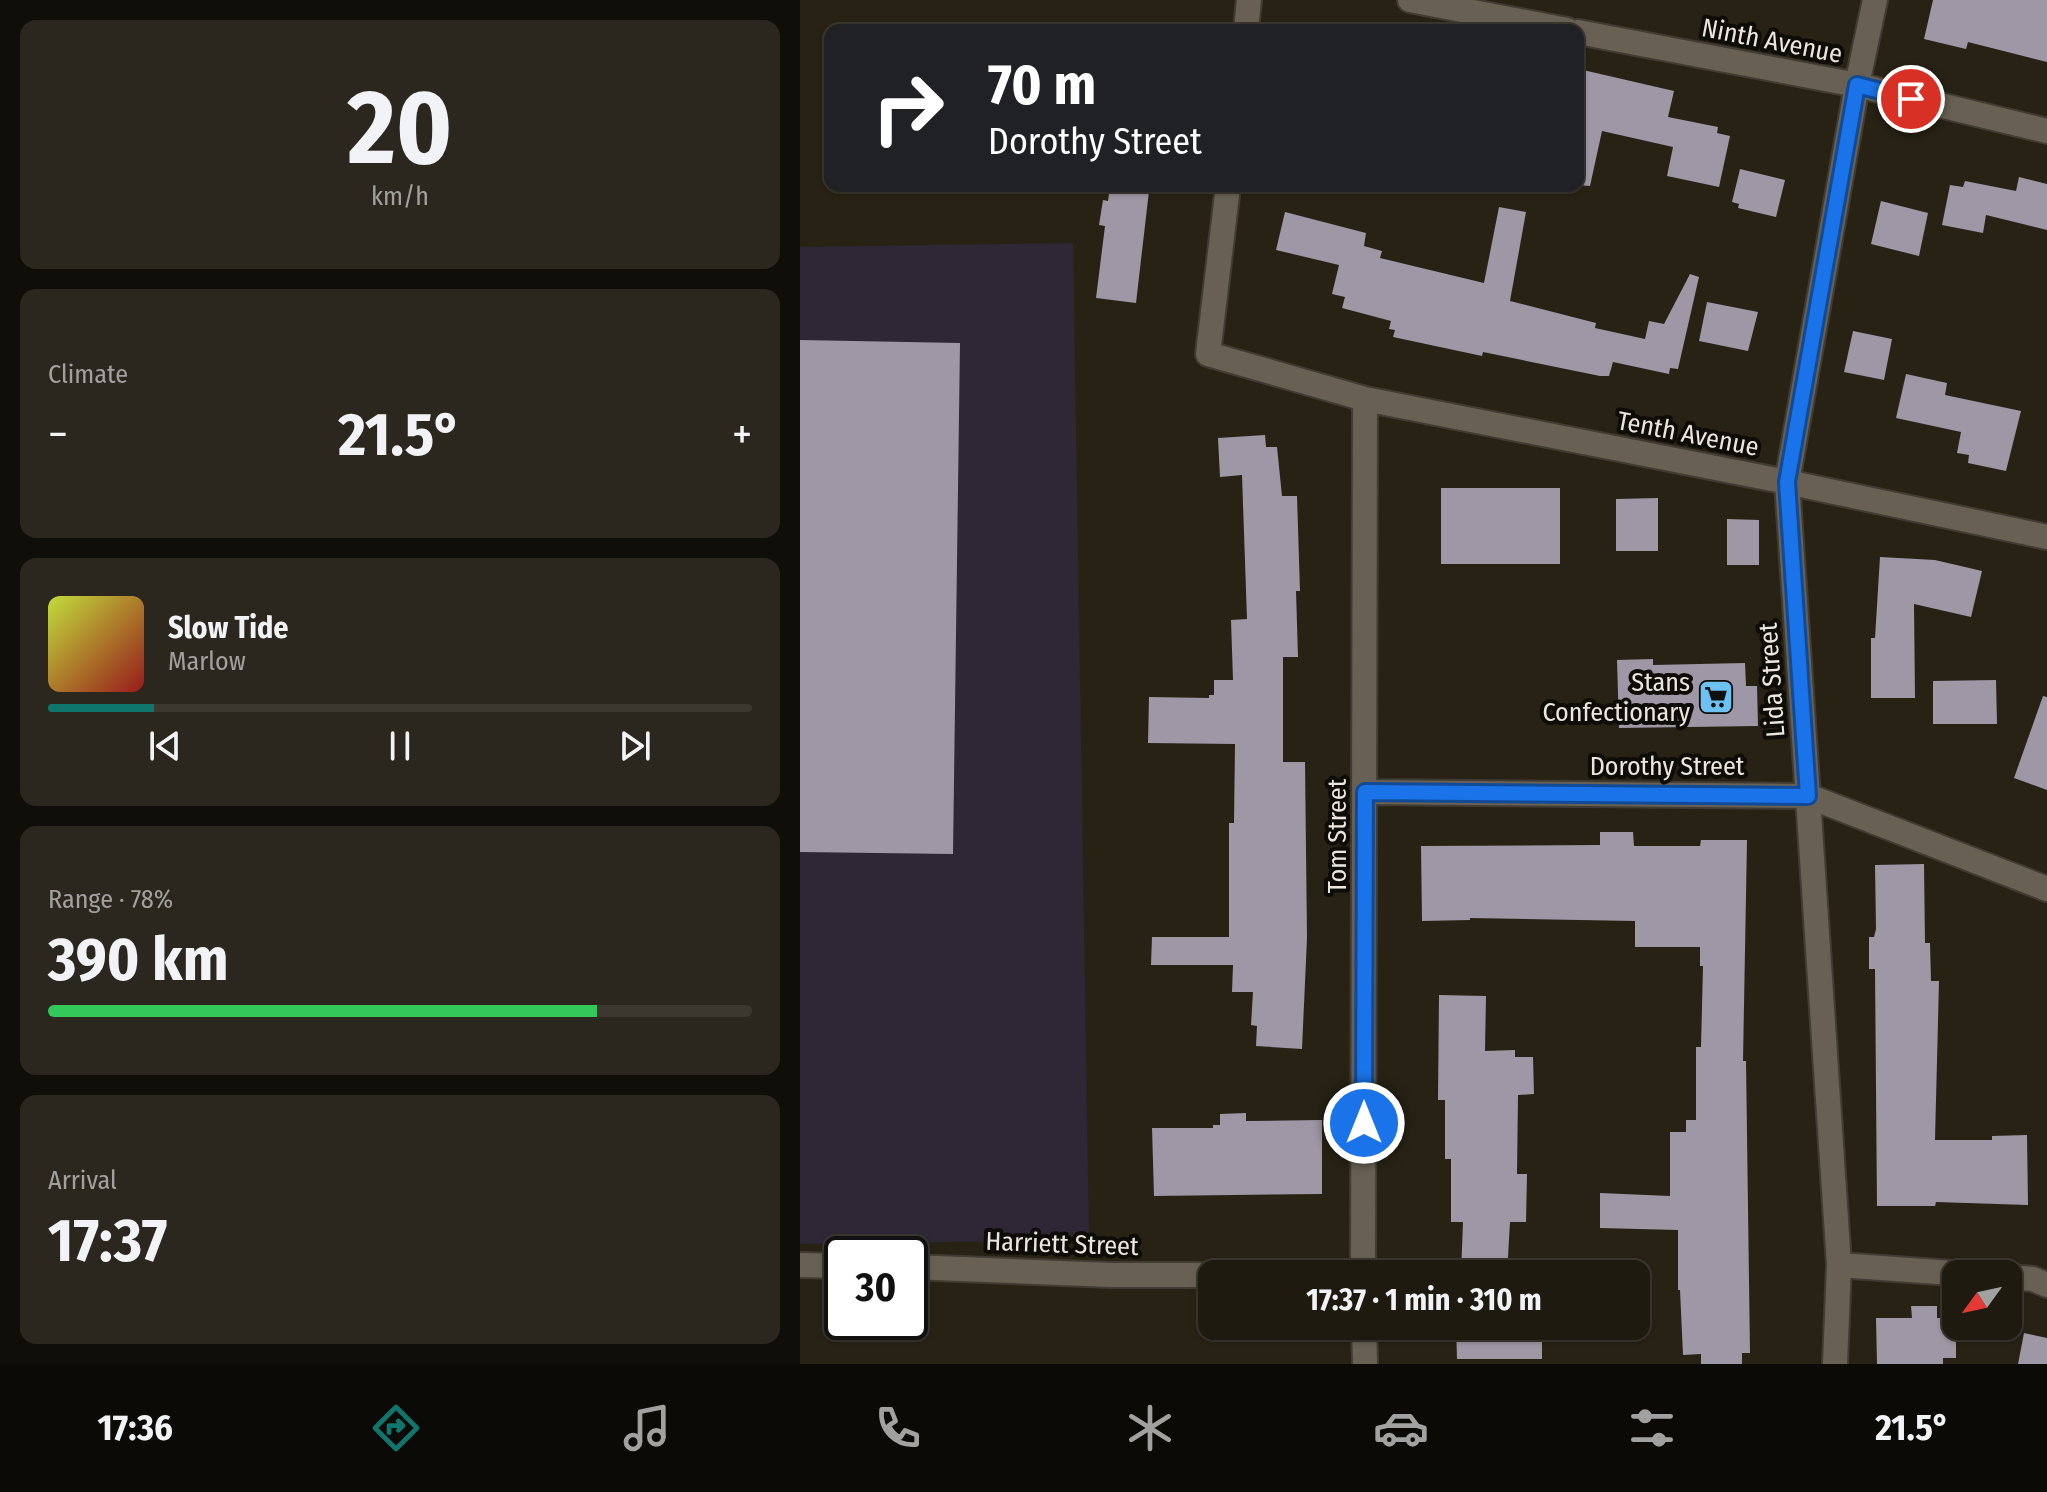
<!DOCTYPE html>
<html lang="en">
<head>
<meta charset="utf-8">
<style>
  body { margin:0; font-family:"Fira Sans Condensed",sans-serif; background:#2b271e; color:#f1f3f6; height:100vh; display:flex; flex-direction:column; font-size:30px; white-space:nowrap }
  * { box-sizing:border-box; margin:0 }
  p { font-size:26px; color:#a1a19f }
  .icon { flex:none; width:44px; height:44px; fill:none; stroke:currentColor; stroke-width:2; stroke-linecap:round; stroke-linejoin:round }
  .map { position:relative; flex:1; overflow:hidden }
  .details { display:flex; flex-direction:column; gap:20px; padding:20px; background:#100e09; width:800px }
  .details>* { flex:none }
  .hud { position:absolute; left:24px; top:24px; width:760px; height:168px; border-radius:16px; box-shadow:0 2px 6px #0004,0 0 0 2px #3c3830; background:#202124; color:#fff; overflow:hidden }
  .needle { width:52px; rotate:237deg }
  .tools { position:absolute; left:1142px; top:1260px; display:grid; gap:16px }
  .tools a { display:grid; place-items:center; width:80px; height:80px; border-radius:16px; background:#1e1a10; box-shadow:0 2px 6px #0004,0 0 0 2px #3c3830; font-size:40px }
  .speed { position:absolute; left:24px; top:1236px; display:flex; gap:16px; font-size:40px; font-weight:700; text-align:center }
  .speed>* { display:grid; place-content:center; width:104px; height:104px; border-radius:50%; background:#1e1a10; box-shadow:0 2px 6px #0004,0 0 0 2px #3c3830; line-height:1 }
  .speed .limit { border:4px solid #111; border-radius:12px; background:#fff; color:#111 }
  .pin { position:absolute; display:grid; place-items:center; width:68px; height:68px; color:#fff; margin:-34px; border:4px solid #fff; border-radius:50%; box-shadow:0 2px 8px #0007 }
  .me { position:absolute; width:88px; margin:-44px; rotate:0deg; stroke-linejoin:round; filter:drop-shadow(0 0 6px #0008) }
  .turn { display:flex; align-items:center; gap:28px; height:168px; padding:0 32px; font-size:36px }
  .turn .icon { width:104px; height:104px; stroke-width:2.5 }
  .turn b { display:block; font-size:56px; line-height:68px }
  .big { font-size:60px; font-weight:700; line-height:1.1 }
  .details .card { flex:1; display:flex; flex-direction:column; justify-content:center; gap:12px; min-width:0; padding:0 28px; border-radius:16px; background:#2b271e }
  .details .dial { align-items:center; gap:0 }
  .dial b { font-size:104px; line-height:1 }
  .song { display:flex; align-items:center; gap:24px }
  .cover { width:96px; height:96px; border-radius:12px; background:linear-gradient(135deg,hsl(70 70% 55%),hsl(0 70% 35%)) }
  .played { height:8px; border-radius:4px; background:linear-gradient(90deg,#0f766e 15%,#3c3830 15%) }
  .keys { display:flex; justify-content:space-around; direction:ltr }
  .heat { display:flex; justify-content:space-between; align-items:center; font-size:44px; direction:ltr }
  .charge { height:12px; border-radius:6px; background:linear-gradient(90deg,#34c759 78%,#3c3830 0) }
  .trip { position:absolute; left:398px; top:1260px; width:452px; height:80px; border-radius:16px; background:#1e1a10; box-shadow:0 2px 6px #0004,0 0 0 2px #3c3830; font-weight:700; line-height:80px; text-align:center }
  .menu { display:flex; height:128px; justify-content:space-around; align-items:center; background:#0c0a06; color:#a1a19f }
  .menu .icon { width:56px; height:56px }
  .menu .selected { color:#0f766e }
  .menu b { font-size:36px; color:#f1f3f6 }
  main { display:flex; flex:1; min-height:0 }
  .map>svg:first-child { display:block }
</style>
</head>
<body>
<main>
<section class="details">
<div class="card dial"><b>20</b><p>km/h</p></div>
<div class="card"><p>Climate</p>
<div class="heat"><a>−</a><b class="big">21.5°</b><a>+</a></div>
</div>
<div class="card">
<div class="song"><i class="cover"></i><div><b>Slow Tide</b><p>Marlow</p></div></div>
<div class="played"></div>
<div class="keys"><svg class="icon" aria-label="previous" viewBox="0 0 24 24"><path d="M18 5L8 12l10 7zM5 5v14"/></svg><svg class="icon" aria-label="pause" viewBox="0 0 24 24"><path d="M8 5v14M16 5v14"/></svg><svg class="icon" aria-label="next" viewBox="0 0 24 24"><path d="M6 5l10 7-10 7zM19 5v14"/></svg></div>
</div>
<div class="card"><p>Range · 78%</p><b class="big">390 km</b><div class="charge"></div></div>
<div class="card"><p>Arrival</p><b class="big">17:37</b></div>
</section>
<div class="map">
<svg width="1247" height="1364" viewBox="0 0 1247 1364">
  <rect width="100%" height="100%" fill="#282215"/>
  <path fill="#2d2736" d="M273,243l16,997 -289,4v-997z"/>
  <path fill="#9e97a6" d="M1133,0h114v62l-79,-20 -2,7 -42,-10z
    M783,70l91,21 -6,26 50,10 -1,6 13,3 -11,51 -52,-11 6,-29 -71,-16 -12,55 -12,-1v-106h3z
    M940,169l45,11 -9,37 -38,-9 1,-4 -7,-2z
    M1219,177l28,7v46l-61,-15 -3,18 -41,-8 8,-40 13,2 2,-6 51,10z
    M310,186l39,5 -13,112 -40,-5 9,-72 -6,-1 4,-25 5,1z
    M1081,201l47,12 -9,43 -48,-12z
    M699,207l27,5 -16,89 86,22 -1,5 50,11 4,-18 15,3 26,-50 9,3 -21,92 -8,-1 -1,6 -56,-12 -4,14h-9l-117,-24 -1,4 -89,-19 2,-7 -6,-1 2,-8 -49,-13 3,-11 -13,-3 7,-29 -63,-15 9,-38 81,21 -2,13 18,5 -2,7 104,25z
    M907,302l51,10 -10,39 -49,-10z
    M1053,331l39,8 -8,41 -40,-8z
    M0,340l160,3 -7,511 -153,-2z
    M1106,374l41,9 -2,12 76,16 -15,60 -38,-8 1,-8 -12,-2 4,-21 -65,-14z
    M465,435l1,12h11l5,49h15l3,95h-4l2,66h-15v105h22l2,176 -5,111 -46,-3 1,-20 -6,-1 2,-33h-21l1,-27h-82l1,-28h77v-114h5l1,-79 -87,-1 1,-46 60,1v-3h5v-15h19l-2,-60 16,-1 -5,-144 -22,2 -2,-39z
    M641,488h119v76h-119z
    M858,498v53h-42v-52z
    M927,519l32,1v45h-32z
    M1080,557l55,3 47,11 -11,46 -57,-13 1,94h-44v-60h4z
    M853,659v6l92,-2 1,23h11l1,40 -139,2 -2,-68z
    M1196,680l1,44h-64v-43z
    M1243,696l4,1v93l-33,-12z
    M800,832h33l1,14h66l1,-6h46l-4,221h3l4,292h-8v11h-41v-10l-18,1 -3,-65h-2v-60l-78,-2v-35l70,3v-64h16v-12h10v-73h5l2,-81h-3v-19h-65v-26l-165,-3v2l-48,1 -1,-75 179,-1z
    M1124,864l1,79h5l1,38h8l-4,159h57v-4l35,-1 1,70 -92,-3 -1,4h-58l-2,-237h-6v-32h5l2,-8 -1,-64z
    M639,995l47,1 -1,55 30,-1v7h18l1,37 -16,1 -1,79h10l-1,48h-16l-3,52h-46l2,-52h-12v-63h-6v-59h-7z
    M446,1113v8l76,-1v74l-168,2 -2,-68h61v-3h7v-11z
    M1111,1306h26v12h19v40h-13v6h-66l-1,-46h36z
    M656,1326h86v33h-85z
    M1224,1333l23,5v26h-29z"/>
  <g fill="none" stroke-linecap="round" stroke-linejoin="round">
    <g stroke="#413b33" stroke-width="28">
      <path id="minor" d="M610,0l157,30
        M446,30l3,-30
        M778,32l279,53 190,46
        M428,186l-20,168 157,45 422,83 260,55
        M565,792l443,4 239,93
        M0,1265l42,1
        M1039,1265l127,9
        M110,1267l202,8h100
        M563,1274l2,-875
        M1208,1277l25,2 14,6
        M564,1326l1,38
        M1035,1364l4,-99 -52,-783 70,-397 18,-85"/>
    </g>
    <use href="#minor" stroke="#686153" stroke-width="24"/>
  </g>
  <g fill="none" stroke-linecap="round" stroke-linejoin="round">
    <g stroke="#114b97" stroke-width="20">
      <path id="route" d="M564,1123l1,-331 443,4 -21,-314 70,-397 54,14"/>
    </g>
    <use href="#route" stroke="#1a73e8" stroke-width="14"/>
  </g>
  <defs>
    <g id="supermarket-square" transform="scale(1.8)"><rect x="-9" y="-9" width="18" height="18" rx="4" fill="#6ec2f3" stroke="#0e0c07"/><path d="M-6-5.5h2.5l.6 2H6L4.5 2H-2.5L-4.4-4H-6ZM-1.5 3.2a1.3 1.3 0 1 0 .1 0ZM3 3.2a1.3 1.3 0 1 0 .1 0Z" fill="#111"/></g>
  </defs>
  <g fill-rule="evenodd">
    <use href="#supermarket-square" x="916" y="697"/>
  </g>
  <g text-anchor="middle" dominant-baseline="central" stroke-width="8" stroke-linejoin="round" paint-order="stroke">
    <g font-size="26" fill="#ebe7df" stroke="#0e0c07">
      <text transform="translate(972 41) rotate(11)">Ninth Avenue</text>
      <text transform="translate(888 434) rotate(11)">Tenth Avenue</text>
      <text transform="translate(972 680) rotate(-94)">Lida Street</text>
      <text x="867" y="766">Dorothy Street</text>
      <text transform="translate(537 836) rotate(-90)">Tom Street</text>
      <text transform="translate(262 1244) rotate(2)">Harriett Street</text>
    </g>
    <g font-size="26" fill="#ebe7df" stroke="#0e0c07" text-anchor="end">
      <text x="890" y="682">Stans<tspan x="890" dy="30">Confectionary</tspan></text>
    </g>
  </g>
</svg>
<div class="tools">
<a><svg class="needle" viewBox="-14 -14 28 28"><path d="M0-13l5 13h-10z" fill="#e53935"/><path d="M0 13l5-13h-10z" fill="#a1a19f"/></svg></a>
</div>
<div class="speed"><div class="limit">30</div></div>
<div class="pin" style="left:1111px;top:99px;background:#d93025"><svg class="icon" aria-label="arrive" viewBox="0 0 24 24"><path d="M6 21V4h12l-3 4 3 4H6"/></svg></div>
<svg class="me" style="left:564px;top:1123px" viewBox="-20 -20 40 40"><circle r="17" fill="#1a73e8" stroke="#fff" stroke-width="3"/><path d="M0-11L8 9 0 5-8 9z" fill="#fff"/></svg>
<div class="trip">17:37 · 1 min · 310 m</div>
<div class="hud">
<div class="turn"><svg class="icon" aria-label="right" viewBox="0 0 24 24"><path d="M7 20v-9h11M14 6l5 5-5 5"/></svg><div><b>70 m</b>Dorothy Street</div></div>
</div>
</div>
</main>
<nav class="menu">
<b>17:36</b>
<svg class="icon selected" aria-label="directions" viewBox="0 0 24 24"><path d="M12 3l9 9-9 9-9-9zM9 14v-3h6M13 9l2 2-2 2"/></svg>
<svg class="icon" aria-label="music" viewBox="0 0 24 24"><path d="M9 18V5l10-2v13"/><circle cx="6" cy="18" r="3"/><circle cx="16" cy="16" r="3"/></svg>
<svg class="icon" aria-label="phone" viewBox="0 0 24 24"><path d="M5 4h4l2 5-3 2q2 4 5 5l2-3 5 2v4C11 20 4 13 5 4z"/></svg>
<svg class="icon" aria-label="climate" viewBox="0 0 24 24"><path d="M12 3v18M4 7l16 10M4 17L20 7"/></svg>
<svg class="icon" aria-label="car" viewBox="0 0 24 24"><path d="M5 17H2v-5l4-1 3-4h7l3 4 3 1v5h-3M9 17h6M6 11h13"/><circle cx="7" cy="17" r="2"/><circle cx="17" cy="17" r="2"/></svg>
<svg class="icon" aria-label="filters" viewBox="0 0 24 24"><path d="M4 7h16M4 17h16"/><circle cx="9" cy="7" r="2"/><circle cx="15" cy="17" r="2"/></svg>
<b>21.5°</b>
</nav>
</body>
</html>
